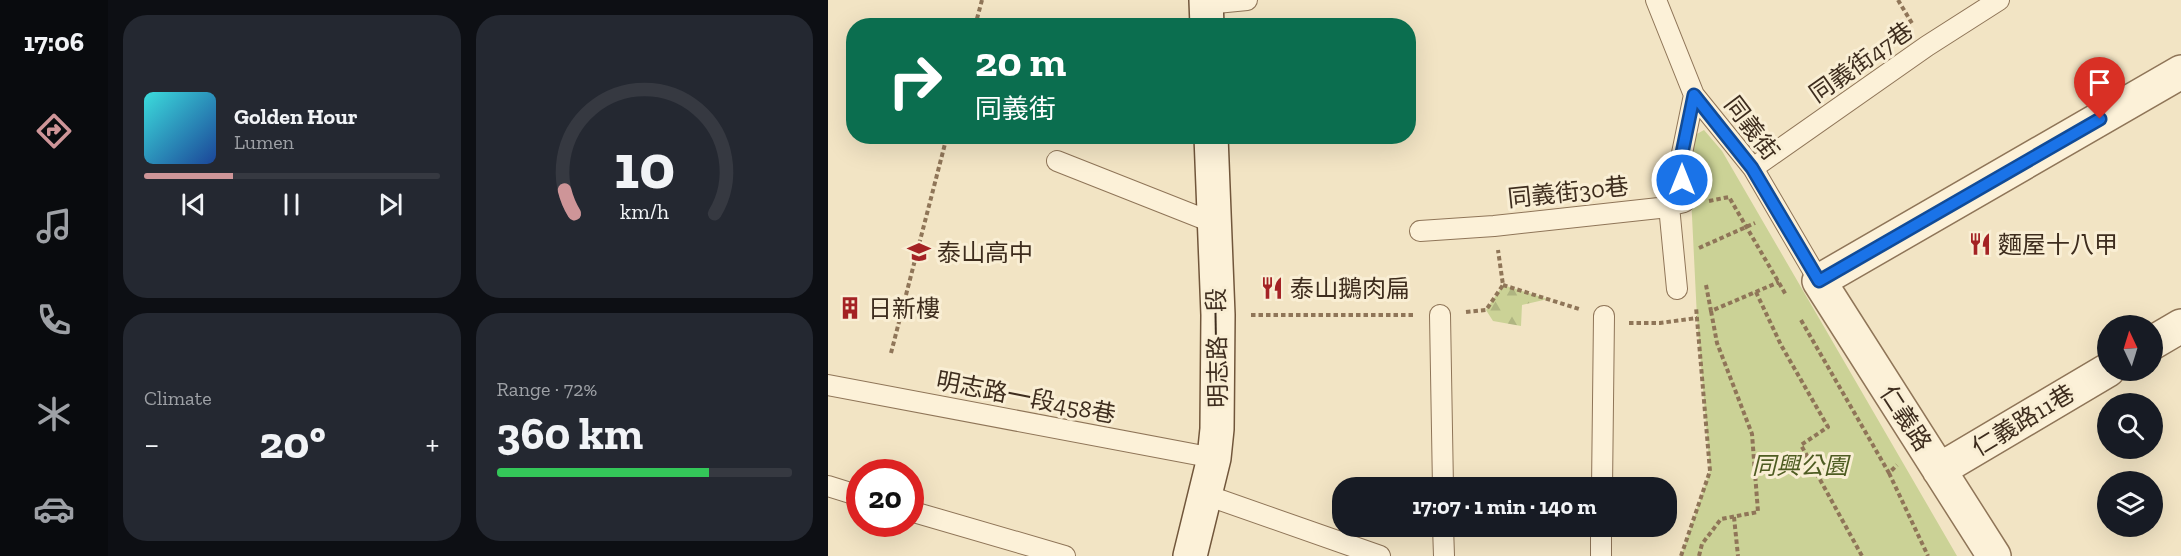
<!DOCTYPE html>
<html lang="en">
<head>
<meta charset="utf-8">
<style>
  body { margin:0; font-family:"Zilla Slab","Noto Sans TC",serif; background:#242831; color:#f1f3f6; height:100vh; display:flex; flex-direction:column; font-size:22px; white-space:nowrap }
  * { box-sizing:border-box; margin:0 }
  p { font-size:20px; color:#9ea1a6 }
  .icon { flex:none; width:33px; height:33px; fill:none; stroke:currentColor; stroke-width:2; stroke-linecap:round; stroke-linejoin:round }
  .map { position:relative; flex:1; overflow:hidden }
  .drawer { display:flex; flex-direction:column; gap:15px; padding:15px; background:#0d0f14; width:720px }
  .drawer>* { flex:none }
  .hud { position:absolute; left:18px; top:18px; width:570px; height:126px; border-radius:24px; box-shadow:0 6px 24px #0002; background:#0b6e4f; color:#fff; overflow:hidden }
  .needle { width:39px; rotate:356deg }
  .controls { position:absolute; left:1269px; top:315px; display:grid; gap:12px }
  .controls a { display:grid; place-items:center; width:66px; height:66px; border-radius:50%; background:#171b24; box-shadow:0 6px 24px #0002; font-size:30px }
  .speed { position:absolute; left:18px; top:459px; display:flex; gap:12px; font-size:30px; font-weight:700; text-align:center }
  .speed>* { display:grid; place-content:center; width:78px; height:78px; border-radius:50%; background:#171b24; box-shadow:0 6px 24px #0002; line-height:1 }
  .speed .limit { border:9px solid #d22; background:#fff; color:#111 }
  .pin { position:absolute; display:grid; place-items:center; width:51px; height:51px; color:#fff; margin:-62px -26px; border-radius:50% 50% 50% 0; rotate:-45deg; box-shadow:0 0 6px #0007 }
  .pin .icon { rotate:45deg }
  .me { position:absolute; width:66px; margin:-33px; rotate:0deg; stroke-linejoin:round; filter:drop-shadow(0 0 4px #0008) }
  .turn { display:flex; align-items:center; gap:21px; height:126px; padding:0 30px; font-size:27px }
  .turn .icon { width:78px; height:78px; stroke-width:2.5 }
  .turn b { display:block; font-size:42px; line-height:51px }
  .big { font-size:45px; font-weight:700; line-height:1.1 }
  .drawer .tile { flex:1; display:flex; flex-direction:column; justify-content:center; gap:9px; min-width:0; padding:0 21px; border-radius:24px; background:#242831 }
  .drawer .dial { align-items:center; gap:0 }
  .dial svg { height:156px; overflow:visible; fill:none; stroke:#363941; stroke-width:7; stroke-linecap:round; text-anchor:middle }
  .dial text { fill:#f1f3f6; stroke:none }
  .song { display:flex; align-items:center; gap:18px }
  .cover { width:72px; height:72px; border-radius:9px; background:linear-gradient(135deg,hsl(180 70% 55%),hsl(220 70% 35%)) }
  .played { height:6px; border-radius:3px; background:linear-gradient(90deg,#ce9598 30%,#363941 30%) }
  .keys { display:flex; justify-content:space-around; direction:ltr }
  .heat { display:flex; justify-content:space-between; align-items:center; font-size:33px; direction:ltr }
  .charge { height:9px; border-radius:4px; background:linear-gradient(90deg,#34c759 72%,#363941 0) }
  .drawer .tiles { flex:1; display:grid; gap:15px; grid-template-columns:repeat(2,1fr) }
  .trip { position:absolute; left:504px; top:477px; width:345px; height:60px; border-radius:24px; background:#171b24; box-shadow:0 6px 24px #0002; font-weight:700; line-height:60px; text-align:center }
  main { display:flex; flex:1; min-height:0 }
  .tabs { display:flex; flex-direction:column; width:108px; justify-content:space-around; align-items:center; background:#090b0e; color:#9ea1a6 }
  .tabs .icon { width:42px; height:42px }
  .tabs .on { color:#ce9598 }
  .tabs b { font-size:27px; color:#f1f3f6 }
  .map>svg:first-child { display:block }
</style>
</head>
<body>
<main>
<nav class="tabs">
<b>17:06</b>
<svg class="icon on" aria-label="directions" viewBox="0 0 24 24"><path d="M12 3l9 9-9 9-9-9zM9 14v-3h6M13 9l2 2-2 2"/></svg>
<svg class="icon" aria-label="music" viewBox="0 0 24 24"><path d="M9 18V5l10-2v13"/><circle cx="6" cy="18" r="3"/><circle cx="16" cy="16" r="3"/></svg>
<svg class="icon" aria-label="phone" viewBox="0 0 24 24"><path d="M5 4h4l2 5-3 2q2 4 5 5l2-3 5 2v4C11 20 4 13 5 4z"/></svg>
<svg class="icon" aria-label="climate" viewBox="0 0 24 24"><path d="M12 3v18M4 7l16 10M4 17L20 7"/></svg>
<svg class="icon" aria-label="car" viewBox="0 0 24 24"><path d="M5 17H2v-5l4-1 3-4h7l3 4 3 1v5h-3M9 17h6M6 11h13"/><circle cx="7" cy="17" r="2"/><circle cx="17" cy="17" r="2"/></svg>
</nav>
<section class="drawer">
<div class="tiles">
<div class="tile">
<div class="song"><i class="cover"></i><div><b>Golden Hour</b><p>Lumen</p></div></div>
<div class="played"></div>
<div class="keys"><svg class="icon" aria-label="previous" viewBox="0 0 24 24"><path d="M18 5L8 12l10 7zM5 5v14"/></svg><svg class="icon" aria-label="pause" viewBox="0 0 24 24"><path d="M8 5v14M16 5v14"/></svg><svg class="icon" aria-label="next" viewBox="0 0 24 24"><path d="M6 5l10 7-10 7zM19 5v14"/></svg></div>
</div>
<div class="tile dial"><svg viewBox="0 0 100 80">
<path d="M14 69A42 42 0 1 1 86 69"/>
<path d="M14 69A42 42 0 0 1 9 57" stroke="#ce9598"/>
<text x="50" y="56" font-size="32" font-weight="700">10</text>
<text x="50" y="72" font-size="11">km/h</text>
</svg></div>
<div class="tile"><p>Climate</p>
<div class="heat"><a>−</a><b class="big">20°</b><a>+</a></div>
</div>
<div class="tile"><p>Range · 72%</p><b class="big">360 km</b><div class="charge"></div></div>
</div>
</section>
<div class="map">
<svg width="1353" height="556" viewBox="0 0 1353 556">
  <defs>
    <pattern id="forest-firs" width="22" height="20" patternUnits="userSpaceOnUse" patternTransform="scale(1.5)"><rect width="22" height="20" fill="#cbd296"/><path d="M5 1l3.5 6h-7zM16 11l3.5 6h-7z" fill="#afb581"/></pattern>
  </defs>
  <rect width="100%" height="100%" fill="#f2e4c4"/>
  <path fill="url(#forest-firs)" d="M675,285l45,14 -26,6 -1,21 -28,-5 -7,-11z"/>
  <path fill="#cbd296" d="M876,130l18,21 235,405h-276l29,-85 -13,-153 -8,-163 6,-20z"/>
  <g fill="none" stroke-linecap="round" stroke-linejoin="round">
    <g stroke="#8f7558" stroke-width="22">
      <path id="service" d="M828,0l38,95 59,73 66,113
        M378,4l41,-4
        M229,161l157,62
        M925,168l174,-122 72,-46
        M841,206l8,83
        M592,231l74,-5 165,-18 25,-6 -3,-44 13,-63
        M612,315l3,173
        M0,385l386,73
        M0,486l32,10
        M774,488l2,-172
        M378,495l174,61
        M82,511l155,45
        M615,526l1,30
        M773,556v-30"/>
    </g>
    <g stroke="#8f7558" stroke-width="36">
      <path id="minor" d="M1324,343l29,-17
        M1111,470l169,-100
        M1166,556l-175,-275 362,-209"/>
    </g>
    <g stroke="#71563b" stroke-width="36">
      <path id="secondary" d="M378,0l1,26
        M362,556l24,-98 3,-29 1,-114 -7,-179"/>
    </g>
    <path stroke="#8f7558" stroke-width="4" stroke-dasharray="4.5 3" stroke-linecap="butt" d="M1070,0l15,25
      M147,26l7,-26
      M881,201l20,-4 57,98
      M871,248l56,-25
      M675,285l76,24
      M878,285l5,26 68,-29
      M928,292l25,53 47,82 -27,18 61,111
      M638,312l20,-2 17,-25 -5,-35
      M423,315h163
      M973,320l88,153 8,-8
      M801,323h31l37,-5
      M63,353l56,-217
      M1061,473l39,83
      M906,517l4,39
      M853,556l29,-85 -14,-164
      M871,556l3,-12 19,-25 37,-7 -6,-78 -35,-91 -6,-32"/>
    <use href="#service" stroke="#fcf1d8" stroke-width="20"/>
    <use href="#minor" stroke="#fcf1d8" stroke-width="33"/>
    <use href="#secondary" stroke="#fcf1d8" stroke-width="33"/>
  </g>
  <g fill="none" stroke-linecap="round" stroke-linejoin="round">
    <g stroke="#114b97" stroke-width="15">
      <path id="route" d="M854,180l-1,-22 13,-63 58,73 67,113 281,-162"/>
    </g>
    <use href="#route" stroke="#1a73e8" stroke-width="10"/>
  </g>
  <defs>
    <g id="restaurant-bare" transform="scale(1.8)"><path d="M-5-6h1v4h1v-4h1v4h1v-4h1v5L-1.5 .5V6h-2V.5L-5-1ZM5-6V6H3V1.5H1.5Q1.5-4 5-6Z" fill="#a42224" stroke="#f9eed4" stroke-width="2.5" paint-order="stroke"/></g>
    <g id="school-bare" transform="scale(1.8)"><path d="M0-5L7-2L0 1L-7-2ZM-4 1L0 2.5L4 1V4Q0 6-4 4Z" fill="#a42224" stroke="#f9eed4" stroke-width="2.5" paint-order="stroke"/></g>
    <g id="building-bare" transform="scale(1.8)"><path d="M-4-6H4V6H1V3H-1V6H-4ZM-2.5-4.3h1.7v1.8h-1.7ZM.8-4.3h1.7v1.8H.8ZM-2.5-1h1.7V.8h-1.7ZM.8-1h1.7V.8H.8Z" fill="#a42224" stroke="#f9eed4" stroke-width="2.5" paint-order="stroke"/></g>
  </defs>
  <g fill-rule="evenodd">
    <use href="#restaurant-bare" x="1152" y="244"/>
    <use href="#school-bare" x="91" y="252"/>
    <use href="#restaurant-bare" x="444" y="288"/>
    <use href="#building-bare" x="22" y="308"/>
  </g>
  <g text-anchor="middle" dominant-baseline="central" stroke-width="6" stroke-linejoin="round" paint-order="stroke">
    <g font-size="24" fill="#3e2d1e" stroke="#f9eed4">
      <text transform="translate(1033 62) rotate(-35)">同義街47巷</text>
      <text transform="translate(924 128) rotate(53)">同義街</text>
      <text transform="translate(740 192) rotate(-6)">同義街30巷</text>
      <text transform="translate(389 348) rotate(-91)">明志路一段</text>
      <text transform="translate(198 397) rotate(11)">明志路一段458巷</text>
      <text transform="translate(1078 418) rotate(57)">仁義路</text>
      <text transform="translate(1195 420) rotate(-31)">仁義路11巷</text>
    </g>
    <g font-size="24" fill="#3e2d1e" stroke="#f9eed4" text-anchor="start">
      <text x="1170" y="244">麵屋十八甲</text>
      <text x="109" y="252">泰山高中</text>
      <text x="462" y="288">泰山鵝肉扁</text>
      <text x="40" y="308">日新樓</text>
    </g>
    <g font-size="24" font-style="italic" fill="#4e5c22" stroke="#f9eed4">
      <text x="972" y="465">同興公園</text>
    </g>
  </g>
</svg>
<div class="controls">
<a><svg class="needle" viewBox="-14 -14 28 28"><path d="M0-13l5 13h-10z" fill="#e53935"/><path d="M0 13l5-13h-10z" fill="#9ea1a6"/></svg></a>
<a><svg class="icon" aria-label="search" viewBox="0 0 24 24"><circle cx="10" cy="10" r="6"/><path d="M15 15l6 6"/></svg></a>
<a><svg class="icon" aria-label="layers" viewBox="0 0 24 24"><path d="M12 4l9 5-9 5-9-5zM3 14l9 5 9-5"/></svg></a>
</div>
<div class="speed"><div class="limit">20</div></div>
<div class="pin" style="left:1272px;top:119px;background:#d93025"><svg class="icon" aria-label="arrive" viewBox="0 0 24 24"><path d="M6 21V4h12l-3 4 3 4H6"/></svg></div>
<svg class="me" style="left:854px;top:180px" viewBox="-20 -20 40 40"><circle r="17" fill="#1a73e8" stroke="#fff" stroke-width="3"/><path d="M0-11L8 9 0 5-8 9z" fill="#fff"/></svg>
<div class="trip">17:07 · 1 min · 140 m</div>
<div class="hud">
<div class="turn"><svg class="icon" aria-label="right" viewBox="0 0 24 24"><path d="M7 20v-9h11M14 6l5 5-5 5"/></svg><div><b>20 m</b>同義街</div></div>
</div>
</div>
</main>
</body>
</html>
